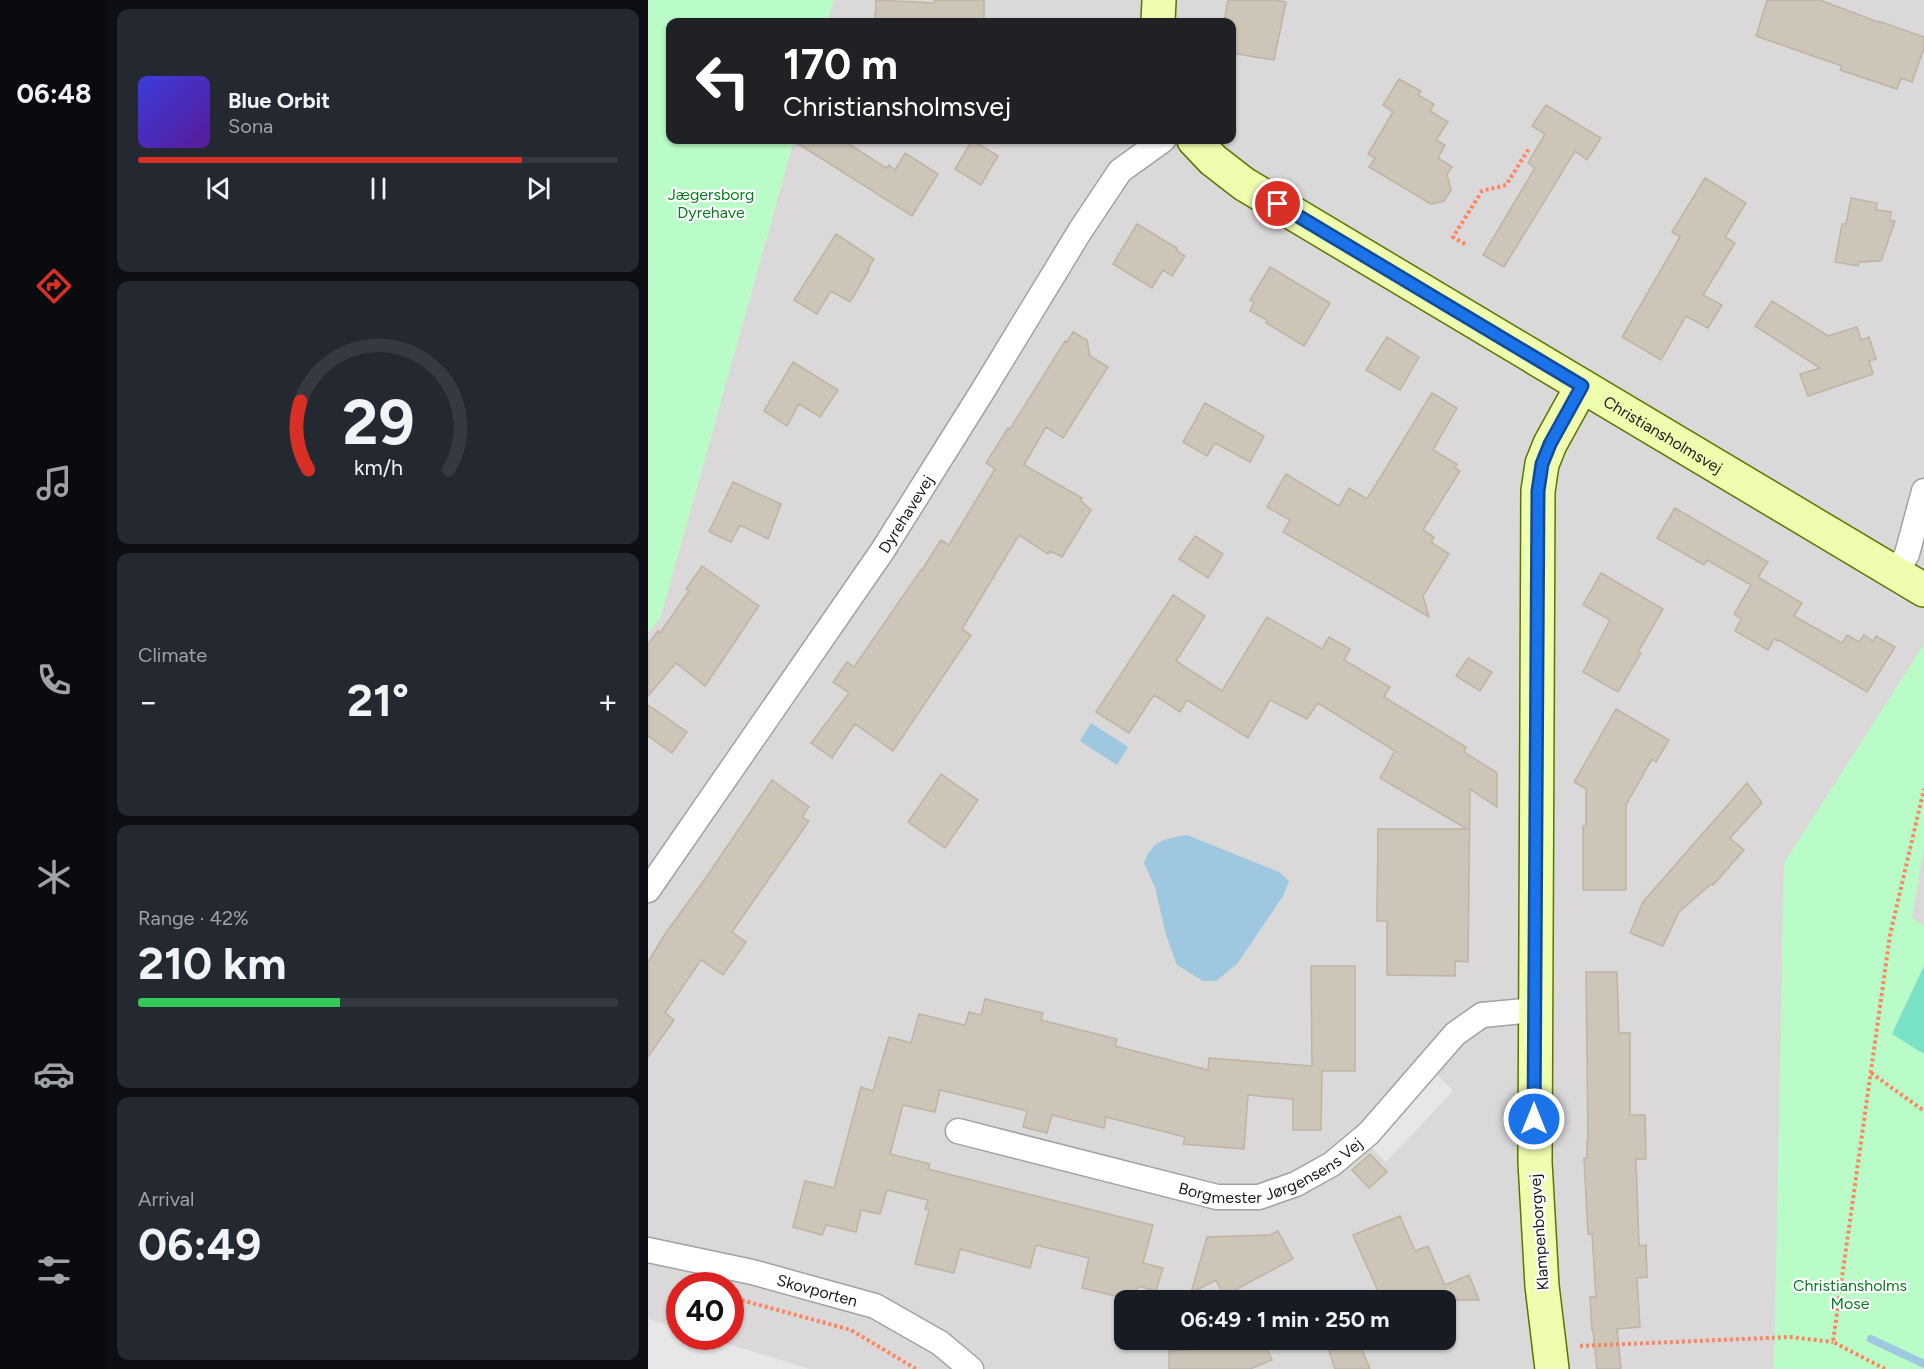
<!DOCTYPE html>
<html lang="en">
<head>
<meta charset="utf-8">
<style>
  body { margin:0; font-family:Figtree,sans-serif; background:#242831; color:#f1f3f6; height:100vh; display:flex; flex-direction:column; font-size:22px; white-space:nowrap }
  * { box-sizing:border-box; margin:0 }
  p { font-size:20px; color:#9ea1a6 }
  .icon { flex:none; width:33px; height:33px; fill:none; stroke:currentColor; stroke-width:2; stroke-linecap:round; stroke-linejoin:round }
  .map { position:relative; flex:1; overflow:hidden }
  .panel { display:flex; flex-direction:column; gap:9px; padding:9px; background:#0d0f14; width:540px }
  .panel>* { flex:none }
  .guide { position:absolute; left:18px; top:18px; width:570px; height:126px; border-radius:12px; box-shadow:0 2px 4px #0004; background:#202124; color:#fff; overflow:hidden }
  .speed { position:absolute; left:18px; top:1272px; display:flex; gap:12px; font-size:30px; font-weight:700; text-align:center }
  .speed>* { display:grid; place-content:center; width:78px; height:78px; border-radius:50%; background:#171b24; box-shadow:0 2px 4px #0004; line-height:1 }
  .speed .limit { border:9px solid #d22; background:#fff; color:#111 }
  .pin { position:absolute; display:grid; place-items:center; width:51px; height:51px; color:#fff; margin:-26px; border:3px solid #fff; border-radius:50%; box-shadow:0 2px 6px #0007 }
  .me { position:absolute; width:66px; margin:-33px; rotate:0deg; stroke-linejoin:round; filter:drop-shadow(0 0 4px #0008) }
  .turn { display:flex; align-items:center; gap:21px; height:126px; padding:0 18px; font-size:27px }
  .turn .icon { width:78px; height:78px; stroke-width:2.5 }
  .turn b { display:block; font-size:42px; line-height:51px }
  .big { font-size:45px; font-weight:700; line-height:1.1 }
  .panel .widget { flex:1; display:flex; flex-direction:column; justify-content:center; gap:9px; min-width:0; padding:0 21px; border-radius:12px; background:#242831 }
  .panel .dial { align-items:center; gap:0 }
  .dial svg { height:156px; overflow:visible; fill:none; stroke:#363941; stroke-width:7; stroke-linecap:round; text-anchor:middle }
  .dial text { fill:#f1f3f6; stroke:none }
  .song { display:flex; align-items:center; gap:18px }
  .cover { width:72px; height:72px; border-radius:9px; background:linear-gradient(135deg,hsl(240 70% 55%),hsl(270 70% 35%)) }
  .played { height:6px; border-radius:3px; background:linear-gradient(90deg,#d93025 80%,#363941 80%) }
  .keys { display:flex; justify-content:space-around; direction:ltr }
  .heat { display:flex; justify-content:space-between; align-items:center; font-size:33px; direction:ltr }
  .charge { height:9px; border-radius:4px; background:linear-gradient(90deg,#34c759 42%,#363941 0) }
  .trip { position:absolute; left:466px; top:1290px; width:342px; height:60px; border-radius:12px; background:#171b24; box-shadow:0 2px 4px #0004; font-weight:700; line-height:60px; text-align:center }
  main { display:flex; flex:1; min-height:0 }
  .menu { display:flex; flex-direction:column; width:108px; justify-content:space-around; align-items:center; background:#090b0e; color:#9ea1a6 }
  .menu .icon { width:42px; height:42px }
  .menu .current { color:#d93025 }
  .menu b { font-size:27px; color:#f1f3f6 }
  .map>svg:first-child { display:block }
</style>
</head>
<body>
<main>
<nav class="menu">
<b>06:48</b>
<svg class="icon current" aria-label="directions" viewBox="0 0 24 24"><path d="M12 3l9 9-9 9-9-9zM9 14v-3h6M13 9l2 2-2 2"/></svg>
<svg class="icon" aria-label="music" viewBox="0 0 24 24"><path d="M9 18V5l10-2v13"/><circle cx="6" cy="18" r="3"/><circle cx="16" cy="16" r="3"/></svg>
<svg class="icon" aria-label="phone" viewBox="0 0 24 24"><path d="M5 4h4l2 5-3 2q2 4 5 5l2-3 5 2v4C11 20 4 13 5 4z"/></svg>
<svg class="icon" aria-label="climate" viewBox="0 0 24 24"><path d="M12 3v18M4 7l16 10M4 17L20 7"/></svg>
<svg class="icon" aria-label="car" viewBox="0 0 24 24"><path d="M5 17H2v-5l4-1 3-4h7l3 4 3 1v5h-3M9 17h6M6 11h13"/><circle cx="7" cy="17" r="2"/><circle cx="17" cy="17" r="2"/></svg>
<svg class="icon" aria-label="filters" viewBox="0 0 24 24"><path d="M4 7h16M4 17h16"/><circle cx="9" cy="7" r="2"/><circle cx="15" cy="17" r="2"/></svg>
</nav>
<section class="panel">
<div class="widget">
<div class="song"><i class="cover"></i><div><b>Blue Orbit</b><p>Sona</p></div></div>
<div class="played"></div>
<div class="keys"><svg class="icon" aria-label="previous" viewBox="0 0 24 24"><path d="M18 5L8 12l10 7zM5 5v14"/></svg><svg class="icon" aria-label="pause" viewBox="0 0 24 24"><path d="M8 5v14M16 5v14"/></svg><svg class="icon" aria-label="next" viewBox="0 0 24 24"><path d="M6 5l10 7-10 7zM19 5v14"/></svg></div>
</div>
<div class="widget dial"><svg viewBox="0 0 100 80">
<path d="M14 69A42 42 0 1 1 86 69"/>
<path d="M14 69A42 42 0 0 1 10 34" stroke="#d93025"/>
<text x="50" y="56" font-size="32" font-weight="700">29</text>
<text x="50" y="72" font-size="11">km/h</text>
</svg></div>
<div class="widget"><p>Climate</p>
<div class="heat"><a>−</a><b class="big">21°</b><a>+</a></div>
</div>
<div class="widget"><p>Range · 42%</p><b class="big">210 km</b><div class="charge"></div></div>
<div class="widget"><p>Arrival</p><b class="big">06:49</b></div>
</section>
<div class="map">
<svg width="1276" height="1369" viewBox="0 0 1276 1369">
  <rect width="100%" height="100%" fill="#eeebe0"/>
  <path fill="#dad8d8" fill-rule="evenodd" d="M186,0h1090v1369h-1115l-104,-32 25,-1v-50h-50l-1,43 -31,-10v-687l12,-13 134,-479h438v-118h-405zM477,1300h321v40h-321z"/>
  <path fill="#b9fcc7" d="M0,0h186l-7,22h-157v118h124l-134,479 -12,13z
    M1276,644v204l-12,69 12,9v40l-32,67 32,21v315h-150l10,-506z"/>
  <path fill="#79e2c7" d="M1276,966v88l-32,-20z"/>
  <path fill="#e7e7e7" d="M789,1075l16,16 -67,71 -16,-16z
    M0,1319l31,10 1,7 25,1 104,32h-161z"/>
  <path fill="#9dc8df" d="M443,723l37,24 -11,18 -37,-24z
    M539,835l92,37 10,9 -6,15 -46,68 -21,17h-13l-26,-16 -11,-30 -11,-48 -11,-24c9,-23 20,-24 43,-28z"/>
  <g fill="none" stroke-linecap="round" stroke-linejoin="round">
    <path stroke="#9dc8df" stroke-width="8" d="M1223,1339l53,25"/>
  </g>
  <path fill="#cec5b9" stroke="#c0b3a2" stroke-width="1.5" d="M228,0l58,3v-3h50v22h-109z
    M580,0h46l12,2 -12,58 -42,-7v-31h-8z
    M1119,0h53l58,22 1,-1 45,16v11l-12,34 -11,-4 -4,11 -57,-19 2,-4 -86,-30z
    M751,79l22,12 -3,4 16,9 -4,7 18,11 -12,18 9,5 -7,13 14,9 -5,7 4,16 -7,11 -13,3 -62,-37 6,-9 -7,-4 25,-42 -10,-7z
    M898,105l55,33 -14,22 -12,-9 -71,116 -21,-12 52,-87 -7,-5 17,-29 -13,-8z
    M144,140h51l43,28 3,-3 6,5 10,-17 33,21 -26,42z
    M324,140l26,16 -17,29 -26,-16z
    M1057,178l41,25 -21,34 10,6 -32,52 19,10 -14,23 -22,-12 -25,44 -39,-23 58,-100 -8,-5z
    M1203,198l26,5 -1,7 15,2 -1,8 5,1 -14,40 -22,1 -1,4 -23,-4 7,-38h4z
    M489,224l40,24 -1,2 9,6 -13,20 -9,-6 -11,18 -39,-24z
    M188,234l38,25 -6,10 1,1 -19,32 -19,-11 -14,23 -23,-14z
    M622,267l60,36 -26,43 -38,-23 1,-3 -17,-9 4,-9 -4,-2z
    M1124,301l56,35 29,-9 4,13 8,-3 7,22 -7,2 4,13 -65,22 -8,-22 20,-6 -65,-42z
    M425,332l14,8 3,16 18,11 -45,71 -17,-11 -22,38 58,33 -2,2 11,10 -29,47 -12,-6 -2,3 -29,-19 -57,94 9,6 -78,116 -38,-27 -23,34 -21,-15 38,-50 -16,-11 14,-20 7,5 67,-97h1l19,-30 8,5 46,-76 -9,-6 22,-35 2,1 55,-88 2,1z
    M739,337l32,20 -19,33 -34,-20z
    M145,362l45,28 -18,27 -21,-13 -12,22 -23,-15z
    M784,393l25,15 -24,42 24,14 -2,4 5,3 -37,59 11,7 -3,5 18,12 -26,42 6,21 -146,-85 7,-12 -23,-13 19,-33 53,32 10,-18 18,11z
    M557,403l59,33 -14,26 -35,-19 -8,13 -24,-14z
    M85,482l48,22 -13,35 -28,-14 -9,17 -22,-10z
    M1027,508l93,54 -10,15 44,26 -8,13 48,27 5,-8 12,7 5,-7 9,6 3,-5 19,11 -28,45 -88,-52 -1,1 -4,-2 -6,11 -33,-19 6,-12 -7,-5 17,-29 -44,-25 -3,5 -47,-27z
    M547,536l28,18 -15,24 -29,-19z
    M54,566l57,40 -54,80 -29,-23 -28,33v-52l10,-13 2,2 29,-42 -3,-2z
    M953,573l62,36 -25,43 3,1 -23,39 -35,-20 27,-52 -27,-15z
    M525,595l32,21 -29,45 46,30 45,-74 55,32 7,-12 21,12 -6,11 46,27 -6,10 82,50 -2,5 33,21v34l-27,-18 -2,173 -13,-1v15l-68,-1v-54h-10l1,-92h89l-87,-51 15,-27 -77,-48 -11,16 -37,-19 -22,38 -61,-38 -7,12 -26,-17 -25,38 -33,-21z
    M820,658l24,14 -12,19 -24,-15z
    M0,705l39,27 -15,21 -24,-17z
    M968,709l53,31 -13,22 -4,-3 -26,46v85h-43v-64h3v-37l-12,-7z
    M293,774l37,26 -33,48 -37,-26z
    M124,780l37,27 -7,10 7,4 -77,111 14,10 -23,33 -22,-15 -36,53 9,7 -26,37v-95l17,-28 40,-55z
    M1099,783l15,20 -32,35 14,12 -31,35 -2,-1 -32,28 -16,34 -33,-13 13,-31z
    M663,966h44v105h-33l-1,59h-28v-31l-45,-4 -4,54 -61,-5 2,-7 -79,-20 -2,11 -52,-13 -5,18 -24,-6 4,-16 -87,-21 -5,22 -32,-7 -13,49 40,10 -2,5 225,56 -10,38 20,5 -7,23 -18,-5 -4,14h-3l-49,-12 7,-30 -53,-13 -6,23 -70,-19 -6,24 -39,-9 14,-54 -4,-1 3,-9 -41,-10 -7,24 -19,-4 -5,22 -30,-7 -4,10 -29,-8 12,-46 29,7 27,-101 12,4 16,-54 22,6 8,-29 46,11 4,-13 12,3 4,-16 58,14 -2,7 76,19 -2,7 93,24 1,-12 103,8z
    M938,972h31l2,61h11v82h15l1,44h-10l3,87 7,-1 1,32 -10,1 3,49 -23,2 4,40h-24l-4,-39h-1l-2,-33h6l-4,-63h-4l-4,-76h3v-17h1z
    M722,1154l17,18 -18,16 -17,-18z
    M752,1216l15,35 13,-5 17,39 24,-10 10,25h-97l-29,-65z
    M630,1231l15,28 -69,37 -8,-16 -25,13 16,-56 63,-2z
    M615,1340l9,20 -22,9h-81v-18l52,-3v-6z
    M710,1340l12,29h-35l-6,-18z"/>
  <g fill="none" stroke-linecap="round" stroke-linejoin="round">
    <g stroke="#a2a2a2" stroke-width="27">
      <g id="street">
        <path d="M1248,573l11,-19 17,-63"/>
        <path id="s1" d="M0,890l235,-340 99,-158 98,-161 40,-60 43,-31"/>
        <path id="s2" d="M310,1131l259,66h42l37,-13 36,-20 37,-31 86,-99 27,-19 52,-5"/>
        <path id="s3" d="M0,1250l104,22 123,34 65,37 31,26"/>
      </g>
    </g>
    <g stroke="#5a7500" stroke-width="36">
      <g id="secondary">
        <path d="M510,22l1,-22"/>
        <path id="s4" d="M546,140l19,20 31,24 680,406"/>
        <path d="M904,1369l-10,-83 -7,-124 3,-671 4,-27 8,-20 32,-58"/>
      </g>
    </g>
    <path stroke="#ff8460" stroke-width="4" stroke-dasharray="3 3" stroke-linecap="butt" d="M817,244l-12,-7 29,-46 24,-6 24,-38
      M1223,1073l53,38
      M82,1297l121,33 65,39
      M932,1346l210,-9 43,5
      M1237,1369l-52,-27 57,-407 34,-146"/>
    <use href="#street" stroke="#fff" stroke-width="24"/>
    <use href="#secondary" stroke="#effdaf" stroke-width="33"/>
  </g>
  <g fill="none" stroke-linecap="round" stroke-linejoin="round">
    <g stroke="#114b97" stroke-width="15">
      <path id="route" d="M630,204l304,182 -32,58 -8,20 -4,27 -4,628"/>
    </g>
    <use href="#route" stroke="#1a73e8" stroke-width="10"/>
  </g>
  <g text-anchor="middle" dominant-baseline="central" stroke-width="4.5" stroke-linejoin="round" paint-order="stroke">
    <g font-size="16" fill="#057e1e" stroke="#fff">
      <text x="63" y="194">Jægersborg<tspan x="63" dy="18">Dyrehave</tspan></text>
      <text x="1202" y="1285">Christiansholms<tspan x="1202" dy="18">Mose</tspan></text>
    </g>
    <g font-size="16" fill="#1b1b1b" stroke="#fff">
      <text stroke="none"><textPath href="#s4" startOffset="555">Christiansholmsvej</textPath></text>
      <text stroke="none"><textPath href="#s1" startOffset="456">Dyrehavevej</textPath></text>
      <text stroke="none"><textPath href="#s2" startOffset="327">Borgmester Jørgensens Vej</textPath></text>
      <text transform="translate(891 1232) rotate(-94)">Klampenborgvej</text>
      <text stroke="none"><textPath href="#s3" startOffset="174">Skovporten</textPath></text>
    </g>
  </g>
</svg>
<div class="speed"><div class="limit">40</div></div>
<div class="pin" style="left:630px;top:204px;background:#d93025"><svg class="icon" aria-label="arrive" viewBox="0 0 24 24"><path d="M6 21V4h12l-3 4 3 4H6"/></svg></div>
<svg class="me" style="left:886px;top:1119px" viewBox="-20 -20 40 40"><circle r="17" fill="#1a73e8" stroke="#fff" stroke-width="3"/><path d="M0-11L8 9 0 5-8 9z" fill="#fff"/></svg>
<div class="trip">06:49 · 1 min · 250 m</div>
<div class="guide">
<div class="turn"><svg class="icon" aria-label="left" viewBox="0 0 24 24"><path d="M17 20v-9H6M10 6l-5 5 5 5"/></svg><div><b>170 m</b>Christiansholmsvej</div></div>
</div>
</div>
</main>
</body>
</html>
